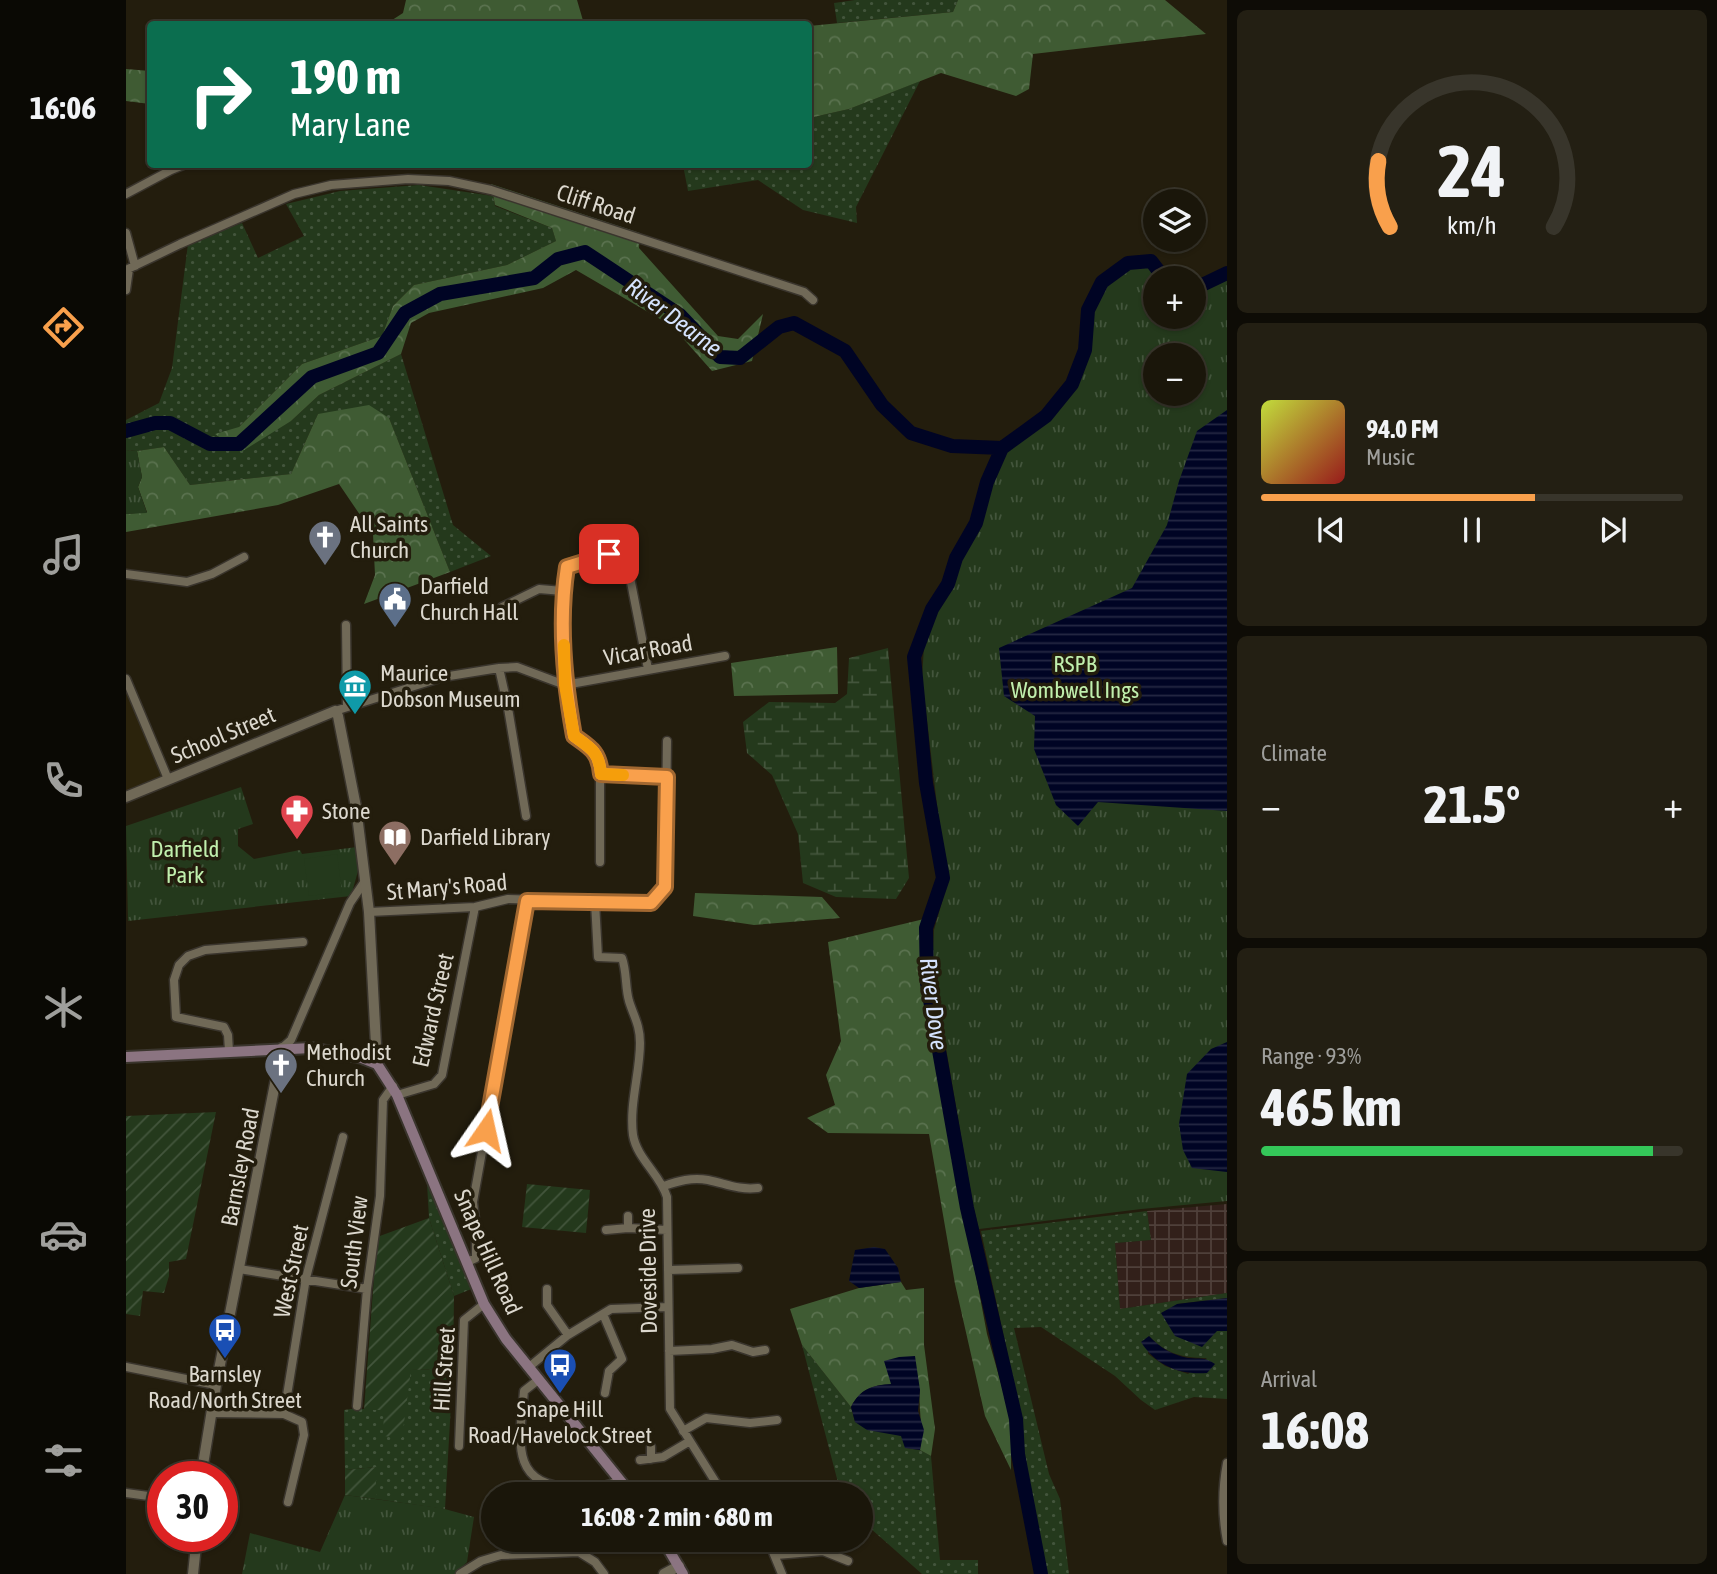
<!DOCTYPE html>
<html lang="en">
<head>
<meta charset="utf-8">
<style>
  body { margin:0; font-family:"Asap Condensed",sans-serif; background:#231f13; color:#f1f3f6; height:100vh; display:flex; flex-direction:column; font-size:26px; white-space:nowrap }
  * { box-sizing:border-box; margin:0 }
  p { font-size:23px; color:#9f9f9c }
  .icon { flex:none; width:38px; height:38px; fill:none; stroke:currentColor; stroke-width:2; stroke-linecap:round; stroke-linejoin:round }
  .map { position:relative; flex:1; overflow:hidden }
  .details { display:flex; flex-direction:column; gap:10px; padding:10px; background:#0e0c06; width:490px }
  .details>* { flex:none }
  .guide { position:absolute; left:21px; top:21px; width:665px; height:147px; border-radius:7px; box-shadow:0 2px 5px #0004,0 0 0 2px #38352b; background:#0b6e4f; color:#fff; overflow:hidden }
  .buttons { position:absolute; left:1017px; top:189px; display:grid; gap:14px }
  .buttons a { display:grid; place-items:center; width:63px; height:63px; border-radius:50%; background:#1a160a; box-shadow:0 2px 5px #0004,0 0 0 2px #38352b; font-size:35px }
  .speed { position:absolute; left:21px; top:1461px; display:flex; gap:14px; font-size:35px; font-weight:700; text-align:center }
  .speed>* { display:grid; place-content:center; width:91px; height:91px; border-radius:50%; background:#1a160a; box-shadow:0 2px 5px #0004,0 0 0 2px #38352b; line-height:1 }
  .speed .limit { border:10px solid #d22; background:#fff; color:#111 }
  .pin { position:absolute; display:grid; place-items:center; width:60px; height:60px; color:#fff; margin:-30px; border-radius:14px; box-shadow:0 4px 10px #0006 }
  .me { position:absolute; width:77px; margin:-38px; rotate:11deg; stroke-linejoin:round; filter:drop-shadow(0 0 5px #0008) }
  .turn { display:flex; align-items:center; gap:24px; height:147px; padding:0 28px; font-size:32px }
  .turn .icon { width:91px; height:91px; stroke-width:2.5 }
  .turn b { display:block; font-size:49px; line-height:60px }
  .big { font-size:52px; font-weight:700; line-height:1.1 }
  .details .widget { flex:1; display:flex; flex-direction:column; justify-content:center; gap:10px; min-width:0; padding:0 24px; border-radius:10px; background:#231f13 }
  .details .dial { align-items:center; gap:0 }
  .dial svg { height:182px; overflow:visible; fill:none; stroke:#38352b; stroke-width:7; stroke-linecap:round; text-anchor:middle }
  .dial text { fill:#f1f3f6; stroke:none }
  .song { display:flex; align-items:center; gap:21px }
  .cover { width:84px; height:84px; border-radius:10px; background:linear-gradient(135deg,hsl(70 70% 55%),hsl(0 70% 35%)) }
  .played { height:7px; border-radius:4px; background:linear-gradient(90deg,#f9a04c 65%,#38352b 65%) }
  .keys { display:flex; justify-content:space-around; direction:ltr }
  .heat { display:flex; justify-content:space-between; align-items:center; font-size:38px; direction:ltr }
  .charge { height:10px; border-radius:5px; background:linear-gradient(90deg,#34c759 93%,#38352b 0) }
  .trip { position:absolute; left:355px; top:1482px; width:392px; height:70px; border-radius:35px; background:#1a160a; box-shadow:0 2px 5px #0004,0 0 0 2px #38352b; font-weight:700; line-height:70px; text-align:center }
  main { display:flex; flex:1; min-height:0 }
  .dock { display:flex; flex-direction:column; width:126px; justify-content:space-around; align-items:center; background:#0a0904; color:#9f9f9c }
  .dock .icon { width:49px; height:49px }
  .dock .on { color:#f9a04c }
  .dock b { font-size:32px; color:#f1f3f6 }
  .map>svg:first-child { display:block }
</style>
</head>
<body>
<main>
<nav class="dock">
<b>16:06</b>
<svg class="icon on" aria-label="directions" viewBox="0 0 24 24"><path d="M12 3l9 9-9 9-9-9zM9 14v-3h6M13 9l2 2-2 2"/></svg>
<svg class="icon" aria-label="music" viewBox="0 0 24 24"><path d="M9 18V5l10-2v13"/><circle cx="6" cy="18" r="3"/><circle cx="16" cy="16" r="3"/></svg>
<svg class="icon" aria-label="phone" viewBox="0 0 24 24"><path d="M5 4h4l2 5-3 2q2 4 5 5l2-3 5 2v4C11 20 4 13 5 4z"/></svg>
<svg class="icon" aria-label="climate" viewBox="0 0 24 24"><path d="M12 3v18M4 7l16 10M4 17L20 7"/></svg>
<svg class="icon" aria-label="car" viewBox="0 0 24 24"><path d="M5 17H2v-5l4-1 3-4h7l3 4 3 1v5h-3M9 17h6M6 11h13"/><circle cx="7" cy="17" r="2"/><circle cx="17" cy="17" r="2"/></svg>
<svg class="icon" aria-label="filters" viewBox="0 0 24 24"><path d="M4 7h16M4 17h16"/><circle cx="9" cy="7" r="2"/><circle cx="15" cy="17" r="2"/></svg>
</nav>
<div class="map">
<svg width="1101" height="1574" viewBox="0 0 1101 1574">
  <defs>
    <pattern id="industrial-grid" width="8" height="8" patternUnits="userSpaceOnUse" patternTransform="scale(1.75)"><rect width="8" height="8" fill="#32201a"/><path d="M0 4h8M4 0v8" fill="none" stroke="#4f403a"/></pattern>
    <pattern id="grass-dots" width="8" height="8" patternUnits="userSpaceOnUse" patternTransform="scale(1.75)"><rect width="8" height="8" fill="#24391c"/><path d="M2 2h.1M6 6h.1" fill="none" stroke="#43553c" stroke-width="1.8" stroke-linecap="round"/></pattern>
    <pattern id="forest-crowns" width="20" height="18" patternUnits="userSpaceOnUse" patternTransform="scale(1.75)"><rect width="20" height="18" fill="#3f5b33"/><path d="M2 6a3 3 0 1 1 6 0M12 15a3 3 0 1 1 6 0" fill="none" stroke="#5a724f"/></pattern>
    <pattern id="wetland-marsh" width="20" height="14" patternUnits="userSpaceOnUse" patternTransform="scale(1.75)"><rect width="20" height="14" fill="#24391c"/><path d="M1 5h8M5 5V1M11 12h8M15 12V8" fill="none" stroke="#43553c"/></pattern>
    <pattern id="park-tufts" width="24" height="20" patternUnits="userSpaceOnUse" patternTransform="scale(1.75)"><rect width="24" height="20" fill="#24391c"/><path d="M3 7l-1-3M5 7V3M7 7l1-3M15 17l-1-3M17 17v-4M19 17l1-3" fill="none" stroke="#43553c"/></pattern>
    <pattern id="garden-furrows" width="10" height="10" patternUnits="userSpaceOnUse" patternTransform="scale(1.75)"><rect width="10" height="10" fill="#24391c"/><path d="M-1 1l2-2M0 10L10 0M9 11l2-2" fill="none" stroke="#43553c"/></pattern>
    <pattern id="water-rules" width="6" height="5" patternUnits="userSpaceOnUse" patternTransform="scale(1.75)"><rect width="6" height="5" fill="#000424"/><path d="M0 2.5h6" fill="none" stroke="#252843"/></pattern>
  </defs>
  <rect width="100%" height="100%" fill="#231d0d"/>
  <path fill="url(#industrial-grid)" d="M1101,1204v89l-107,16 -5,-66 36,-3 -4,-29z"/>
  <path fill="#2b230c" d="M0,686l36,88 -4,4 -32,14z"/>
  <path fill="url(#grass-dots)" fill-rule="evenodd" d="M729,0h103l-5,12 -116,11 -3,-20z
    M794,81l-64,126 1,16 -54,-13 -45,-30 -70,11 -5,-26 125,-1 1,-46 40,-9z
    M293,185l74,11 2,10 57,22 4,13 -49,24 -93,20 -21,21 -11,30 -80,28 -63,63 52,-6 28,-26 82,-41 52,171 38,31 -41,16 -61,-154 -71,-4 -27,60 -101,11 -26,-38 -27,4 -11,-1v-30l33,-17 13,-35 16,-124 54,-21 16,35 46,-22 -18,-32 54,-13z
    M301,1183l23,45 24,60 -20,8 -25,-78z
    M1021,1211l4,29 -36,3 5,66 107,-16v5l-50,6 40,27h10v68l-33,-2 -39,13 -14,-10 -26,-24 -74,-49 -27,1 35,146 11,25 9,75h-22l-23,-121 -3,-37 -40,-185zM1023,1336c17,18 34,22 58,22l-19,16 -23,-8 -17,-12z
    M676,1345l49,62 4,15 47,14 4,12 14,2 11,6 9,104h38v14h-56l-61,-54v-26h-20z
    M327,1369l-8,140 -69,-10v-32l-31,3 -1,-60c14,-3 26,0 40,0l27,-40z"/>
  <path fill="url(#forest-crowns)" d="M280,0h171l7,24h-198l17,-11z
    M832,0h207l41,34 -173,20 -4,35 -13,7 -75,-23 -92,36 -40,9v-92l144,-14z
    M0,69l24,2v33l-24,-3z
    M365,184l149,49 -1,15 79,88 20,3 25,-25 -11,47 -40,10 -40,-45 -96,-56 -33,18 -114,25 -18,10 -10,31 -82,41 -28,26 -50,31 -26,-18 24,-7 63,-63 80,-28 11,-30 21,-21 93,-20 49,-24 -4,-13 -57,-23z
    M243,405l20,13 61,154 -86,32 11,-29 -2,-41 -34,-50 -61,21 -152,27v-18l21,-2 -9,-25 4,-10 -5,-26 27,-4 26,38 101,-11 27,-60z
    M711,647l1,47 -104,2 -3,-33z
    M569,893l127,4 18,21 -86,7 -61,-9z
    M798,919l-4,61 67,354 24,85v51l-26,-54 -30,-132 -26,-150 -101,-1 -21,-15 28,-13 -9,-30 15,-34 -13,-99z
    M775,1282l5,8 18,-2v57l11,84 -4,27 -11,-6c4,-23 -2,-37 0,-61 -27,-5 -54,-11 -69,18l-49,-62 -12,-36 69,-21z"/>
  <path fill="url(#wetland-marsh)" d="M762,648l21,230 -13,21 -60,-2 -33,-14 -5,-49 -26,-59 -25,-22 -4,-31 26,-20 66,1 12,-9 2,-36z"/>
  <path fill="url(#park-tufts)" fill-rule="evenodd" d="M1023,266l9,12h-3v39h39v-27h9l24,-11v922l-86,8 -162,20 -6,-24 -41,-238 2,-37 15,-52 -11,-65 -16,-135 2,-31 9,-27 43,-90 15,-45 15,-33 45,-34 25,-31 13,-36 4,-41 13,-25 22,-18zM1029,355h39v39h-39z
    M0,450l11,1 5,26 -4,10 9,26 -21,1z
    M115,787l12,37 -15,5v17l16,13 46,-9 2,4 55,-7 1,24 -7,25 -223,25 -2,-95z
    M219,1495l96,13 33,9 -7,45 -12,12h-213l8,-41 70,19z"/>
  <path fill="url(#garden-furrows)" d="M90,1112l-30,147 -17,3v14l-5,17 -21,-2 -3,25 -14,-2v-198z
    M401,1184l63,6 -4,43 -64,-6z
    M303,1218l25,78 -1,73 -42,1 -9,68 -19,-2 1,-26h-20l13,-173z
    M250,1467v32l-31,-4v-25z"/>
  <path fill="#24391c" d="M211,854l5,38 -33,4 -5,-37z"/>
  <path fill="url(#water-rules)" d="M1101,410v401l-129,-9 -20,24 -22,-21 -22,-56 1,-33 -31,-20 -5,-48 133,-60 35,-63 12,-44 18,-50z
    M1101,1042v130l-35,-4 -9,-18 -4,-26 8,-50 24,-25z
    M748,1247l11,2 13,19 3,14 -42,6 -10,-7 6,-31z
    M1101,1298v33h-10l-15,16 -27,-11 -14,-23 16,-9z
    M1023,1336c11,12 24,19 39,22 12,1 17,-1 27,6l-8,9c-27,2 -51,-7 -66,-31z
    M789,1356l5,34 -2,21 6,19 -4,20 -15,-2 -4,-12 -34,-6 -12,-8 -4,-15c9,-18 21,-22 40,-23l-7,-23 15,-4z"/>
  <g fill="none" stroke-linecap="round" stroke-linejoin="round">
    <path stroke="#000424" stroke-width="14" d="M1068,286l8,-1 25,-12
      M0,431l29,-8h15l40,21h29l73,-67 66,-24 27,-40 35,-19 94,-16 24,-19 27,-7 95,63 40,42 20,1 39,-31 15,-4 51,28 37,54 29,28 41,13 50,2 44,-32 26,-32 13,-34 3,-40 14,-28 26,-19 23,-2 13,17
      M876,448l-15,34 -11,41 -20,35 -8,26 -16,25 -18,48 12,126 17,95 -17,50 1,55 40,225 49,211 2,35 23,120"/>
    <g stroke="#3a352d" stroke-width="11">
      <path id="minor" d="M0,194l45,-24 15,-6
        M0,233l9,33
        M0,270l54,-26 114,-50 37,-9 77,-6 41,2 42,9 313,102 9,8
        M0,290l3,-21
        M0,574l61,8 25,-8 32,-17
        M376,607l37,-18 24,2
        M220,625l1,82
        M373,668l9,40 18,108
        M0,679l42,100
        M209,711l108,-34 56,-9 18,-1 48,18 160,-29
        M475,774l66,3
        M474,862v-102l-6,-10 -20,-14c-10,-55 -16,-113 -7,-169 20,-6 43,-20 60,-5l21,107
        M469,902l3,55 24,1c5,14 3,29 7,43 5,16 11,24 11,42 0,30 -11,62 -7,92 4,24 27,39 34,62l3,212 53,85
        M243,912l106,-5 33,-8 143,4 14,-16 2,-146
        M156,1048l9,-8 59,-137 15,-22
        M103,1051l-1,-16 -4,-8 -48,-10 -2,-37 5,-15 9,-9 17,-6 98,-8
        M271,1095l37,-11 8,-9 33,-168
        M538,1186c14,-5 28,-9 44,-6 19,4 30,10 50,8
        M502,1228v-12
        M480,1230l22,-2 39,2
        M341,1262l9,-4v-30l-3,-26 54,-301
        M113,1269l128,20
        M543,1270l69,-2
        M421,1289v16l21,30
        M477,1314l19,45 -13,12 -4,22
        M543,1351l43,-2 20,-4 21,7 12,-2
        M0,1367l90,18
        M403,1367l39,-32 43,-26 57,-2
        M412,1380l-14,11c-4,46 -16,96 48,96 17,0 32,2 47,-7
        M231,1406l10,-117 13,-93 3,-96 10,-14
        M85,1413l73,1 18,8 2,13 -16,67
        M158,1414l22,-136 37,-141
        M557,1431l23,-13 44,5 27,-3
        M333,1446l5,-126 20,-16
        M525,1447v12
        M514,1460l23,-3 27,-16
        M1101,1463c-5,26 -5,52 0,78
        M0,1493l37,5
        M656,1494h9
        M642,1540l14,34
        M650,1555l47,-4 25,10
        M334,1574l21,-13 20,-6 78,-3 16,10 9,12"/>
    </g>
    <g stroke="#3a352d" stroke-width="13">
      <path id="tertiary" d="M0,797l209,-86 3,5 18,91 13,105 8,152
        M75,1477l15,-92 66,-337
        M67,1574l4,-38
        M538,1574l15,-8"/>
    </g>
    <g stroke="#3a352d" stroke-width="14">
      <path id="secondary" d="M0,1057l186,-9 50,10 15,6 20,31 87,209 22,35 125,155
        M537,1540l20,34"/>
    </g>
    <use href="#minor" stroke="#706957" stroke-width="8"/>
    <use href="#tertiary" stroke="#706957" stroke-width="10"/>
    <use href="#secondary" stroke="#8b7481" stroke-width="10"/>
  </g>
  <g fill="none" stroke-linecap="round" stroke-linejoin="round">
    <g stroke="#a26831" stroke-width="18">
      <path id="route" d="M360,1130l41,-229 124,2 14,-16 2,-110 -66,-3c-2,-22 -10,-26 -27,-38 -10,-55 -16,-113 -7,-169l42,-13"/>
    </g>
    <use href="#route" stroke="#f9a04c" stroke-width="12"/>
    <path stroke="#f59e0b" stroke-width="12" d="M438,645l1,40 9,51c17,12 25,16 27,38l22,1"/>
  </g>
  <defs>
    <g id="church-pin" transform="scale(1.75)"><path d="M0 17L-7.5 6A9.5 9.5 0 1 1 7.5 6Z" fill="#6b7280" stroke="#231d0d"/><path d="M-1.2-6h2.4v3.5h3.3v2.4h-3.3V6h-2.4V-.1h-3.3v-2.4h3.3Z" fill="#fff"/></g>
    <g id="civic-pin" transform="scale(1.75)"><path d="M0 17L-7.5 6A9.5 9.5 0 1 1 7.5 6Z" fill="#5c6f8a" stroke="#231d0d"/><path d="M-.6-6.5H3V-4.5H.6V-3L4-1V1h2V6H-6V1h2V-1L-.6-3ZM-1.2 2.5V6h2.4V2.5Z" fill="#fff"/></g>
    <g id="museum-pin" transform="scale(1.75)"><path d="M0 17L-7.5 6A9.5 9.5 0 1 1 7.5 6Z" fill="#0f9aa8" stroke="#231d0d"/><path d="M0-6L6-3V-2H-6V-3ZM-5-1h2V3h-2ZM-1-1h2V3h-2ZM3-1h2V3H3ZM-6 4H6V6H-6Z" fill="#fff"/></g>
    <g id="pharmacy-pin" transform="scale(1.75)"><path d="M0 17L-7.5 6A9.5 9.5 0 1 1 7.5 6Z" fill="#e0444e" stroke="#231d0d"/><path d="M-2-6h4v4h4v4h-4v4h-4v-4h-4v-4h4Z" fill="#fff"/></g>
    <g id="library-pin" transform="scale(1.75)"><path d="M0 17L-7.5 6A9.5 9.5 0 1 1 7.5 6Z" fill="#8d6e63" stroke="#231d0d"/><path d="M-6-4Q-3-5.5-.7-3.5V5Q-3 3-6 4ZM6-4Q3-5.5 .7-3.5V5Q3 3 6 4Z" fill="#fff"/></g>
    <g id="bus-pin" transform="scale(1.75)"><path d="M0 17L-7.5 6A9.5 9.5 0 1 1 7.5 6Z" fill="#1a4fb4" stroke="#231d0d"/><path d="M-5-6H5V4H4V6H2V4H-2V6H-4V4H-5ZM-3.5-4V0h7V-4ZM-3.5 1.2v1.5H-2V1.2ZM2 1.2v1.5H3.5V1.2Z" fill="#fff"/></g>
  </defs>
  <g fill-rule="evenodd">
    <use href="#church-pin" x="199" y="537"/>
    <use href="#civic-pin" x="269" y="599"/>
    <use href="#museum-pin" x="229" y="686"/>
    <use href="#pharmacy-pin" x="171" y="811"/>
    <use href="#library-pin" x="269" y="837"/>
    <use href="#church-pin" x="155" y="1065"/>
    <use href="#bus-pin" x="99" y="1330"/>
    <use href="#bus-pin" x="434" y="1365"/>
  </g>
  <g text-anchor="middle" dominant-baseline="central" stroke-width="7" stroke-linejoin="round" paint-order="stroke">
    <g font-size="23" fill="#dcd8ce" stroke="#231d0d">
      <text transform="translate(470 204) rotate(18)">Cliff Road</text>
      <text transform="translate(522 650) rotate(-10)">Vicar Road</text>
      <text transform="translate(97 735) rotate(-23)">School Street</text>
      <text transform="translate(321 887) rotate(-5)">St Mary's Road</text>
      <text transform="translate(307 1010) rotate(-77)">Edward Street</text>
      <text transform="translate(114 1167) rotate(-79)">Barnsley Road</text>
      <text transform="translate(228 1242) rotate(-83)">South View</text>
      <text transform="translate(362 1252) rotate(66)">Snape Hill Road</text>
      <text transform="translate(165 1271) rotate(-78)">West Street</text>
      <text transform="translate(522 1271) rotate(-91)">Doveside Drive</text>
      <text transform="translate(318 1369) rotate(-86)">Hill Street</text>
    </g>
    <g font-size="23" fill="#dcd8ce" stroke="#231d0d" text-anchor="start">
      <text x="224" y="524">All Saints<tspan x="224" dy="26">Church</tspan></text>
      <text x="294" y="586">Darfield<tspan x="294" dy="26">Church Hall</tspan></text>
      <text x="254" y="673">Maurice<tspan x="254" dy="26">Dobson Museum</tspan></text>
      <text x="196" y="811">Stone</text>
      <text x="294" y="837">Darfield Library</text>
      <text x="180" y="1052">Methodist<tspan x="180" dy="26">Church</tspan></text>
      <text x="99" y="1374" text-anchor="middle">Barnsley<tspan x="99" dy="26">Road/North Street</tspan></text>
      <text x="434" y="1409" text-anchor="middle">Snape Hill<tspan x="434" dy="26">Road/Havelock Street</tspan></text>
    </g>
    <g font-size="23" fill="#c0efad" stroke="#231d0d">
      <text x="949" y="664">RSPB<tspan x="949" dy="26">Wombwell Ings</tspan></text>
      <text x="59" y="849">Darfield<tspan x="59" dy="26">Park</tspan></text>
    </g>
    <g font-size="24" font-style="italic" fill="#d5e3fe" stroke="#231d0d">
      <text transform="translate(548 317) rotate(37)">River Dearne</text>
      <text transform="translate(808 1004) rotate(83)">River Dove</text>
    </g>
  </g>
</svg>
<div class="buttons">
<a><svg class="icon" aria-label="layers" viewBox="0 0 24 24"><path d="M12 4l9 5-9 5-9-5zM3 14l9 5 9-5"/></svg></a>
<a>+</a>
<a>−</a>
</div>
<div class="speed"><div class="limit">30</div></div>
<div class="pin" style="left:483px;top:554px;background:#d93025"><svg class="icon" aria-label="arrive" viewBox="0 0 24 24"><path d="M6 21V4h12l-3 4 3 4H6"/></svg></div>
<svg class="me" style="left:360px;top:1130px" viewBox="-20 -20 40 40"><path d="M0-17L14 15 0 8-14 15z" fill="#f9a04c" stroke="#fff" stroke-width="4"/></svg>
<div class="trip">16:08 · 2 min · 680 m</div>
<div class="guide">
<div class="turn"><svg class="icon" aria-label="right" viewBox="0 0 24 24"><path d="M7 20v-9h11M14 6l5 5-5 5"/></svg><div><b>190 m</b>Mary Lane</div></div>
</div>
</div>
<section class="details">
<div class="widget dial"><svg viewBox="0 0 100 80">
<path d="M14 69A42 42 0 1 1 86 69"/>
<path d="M14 69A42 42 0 0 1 9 40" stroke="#f9a04c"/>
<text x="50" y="56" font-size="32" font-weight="700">24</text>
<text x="50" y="72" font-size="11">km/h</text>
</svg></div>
<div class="widget">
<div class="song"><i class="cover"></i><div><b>94.0 FM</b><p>Music</p></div></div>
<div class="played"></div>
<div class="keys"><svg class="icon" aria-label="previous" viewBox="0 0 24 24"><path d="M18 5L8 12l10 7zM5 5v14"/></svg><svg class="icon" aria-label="pause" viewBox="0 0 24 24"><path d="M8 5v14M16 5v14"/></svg><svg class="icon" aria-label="next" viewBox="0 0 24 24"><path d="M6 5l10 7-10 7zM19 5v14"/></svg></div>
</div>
<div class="widget"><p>Climate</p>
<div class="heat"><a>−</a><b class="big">21.5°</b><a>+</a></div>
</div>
<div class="widget"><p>Range · 93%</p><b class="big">465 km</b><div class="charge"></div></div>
<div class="widget"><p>Arrival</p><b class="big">16:08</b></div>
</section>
</main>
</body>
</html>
